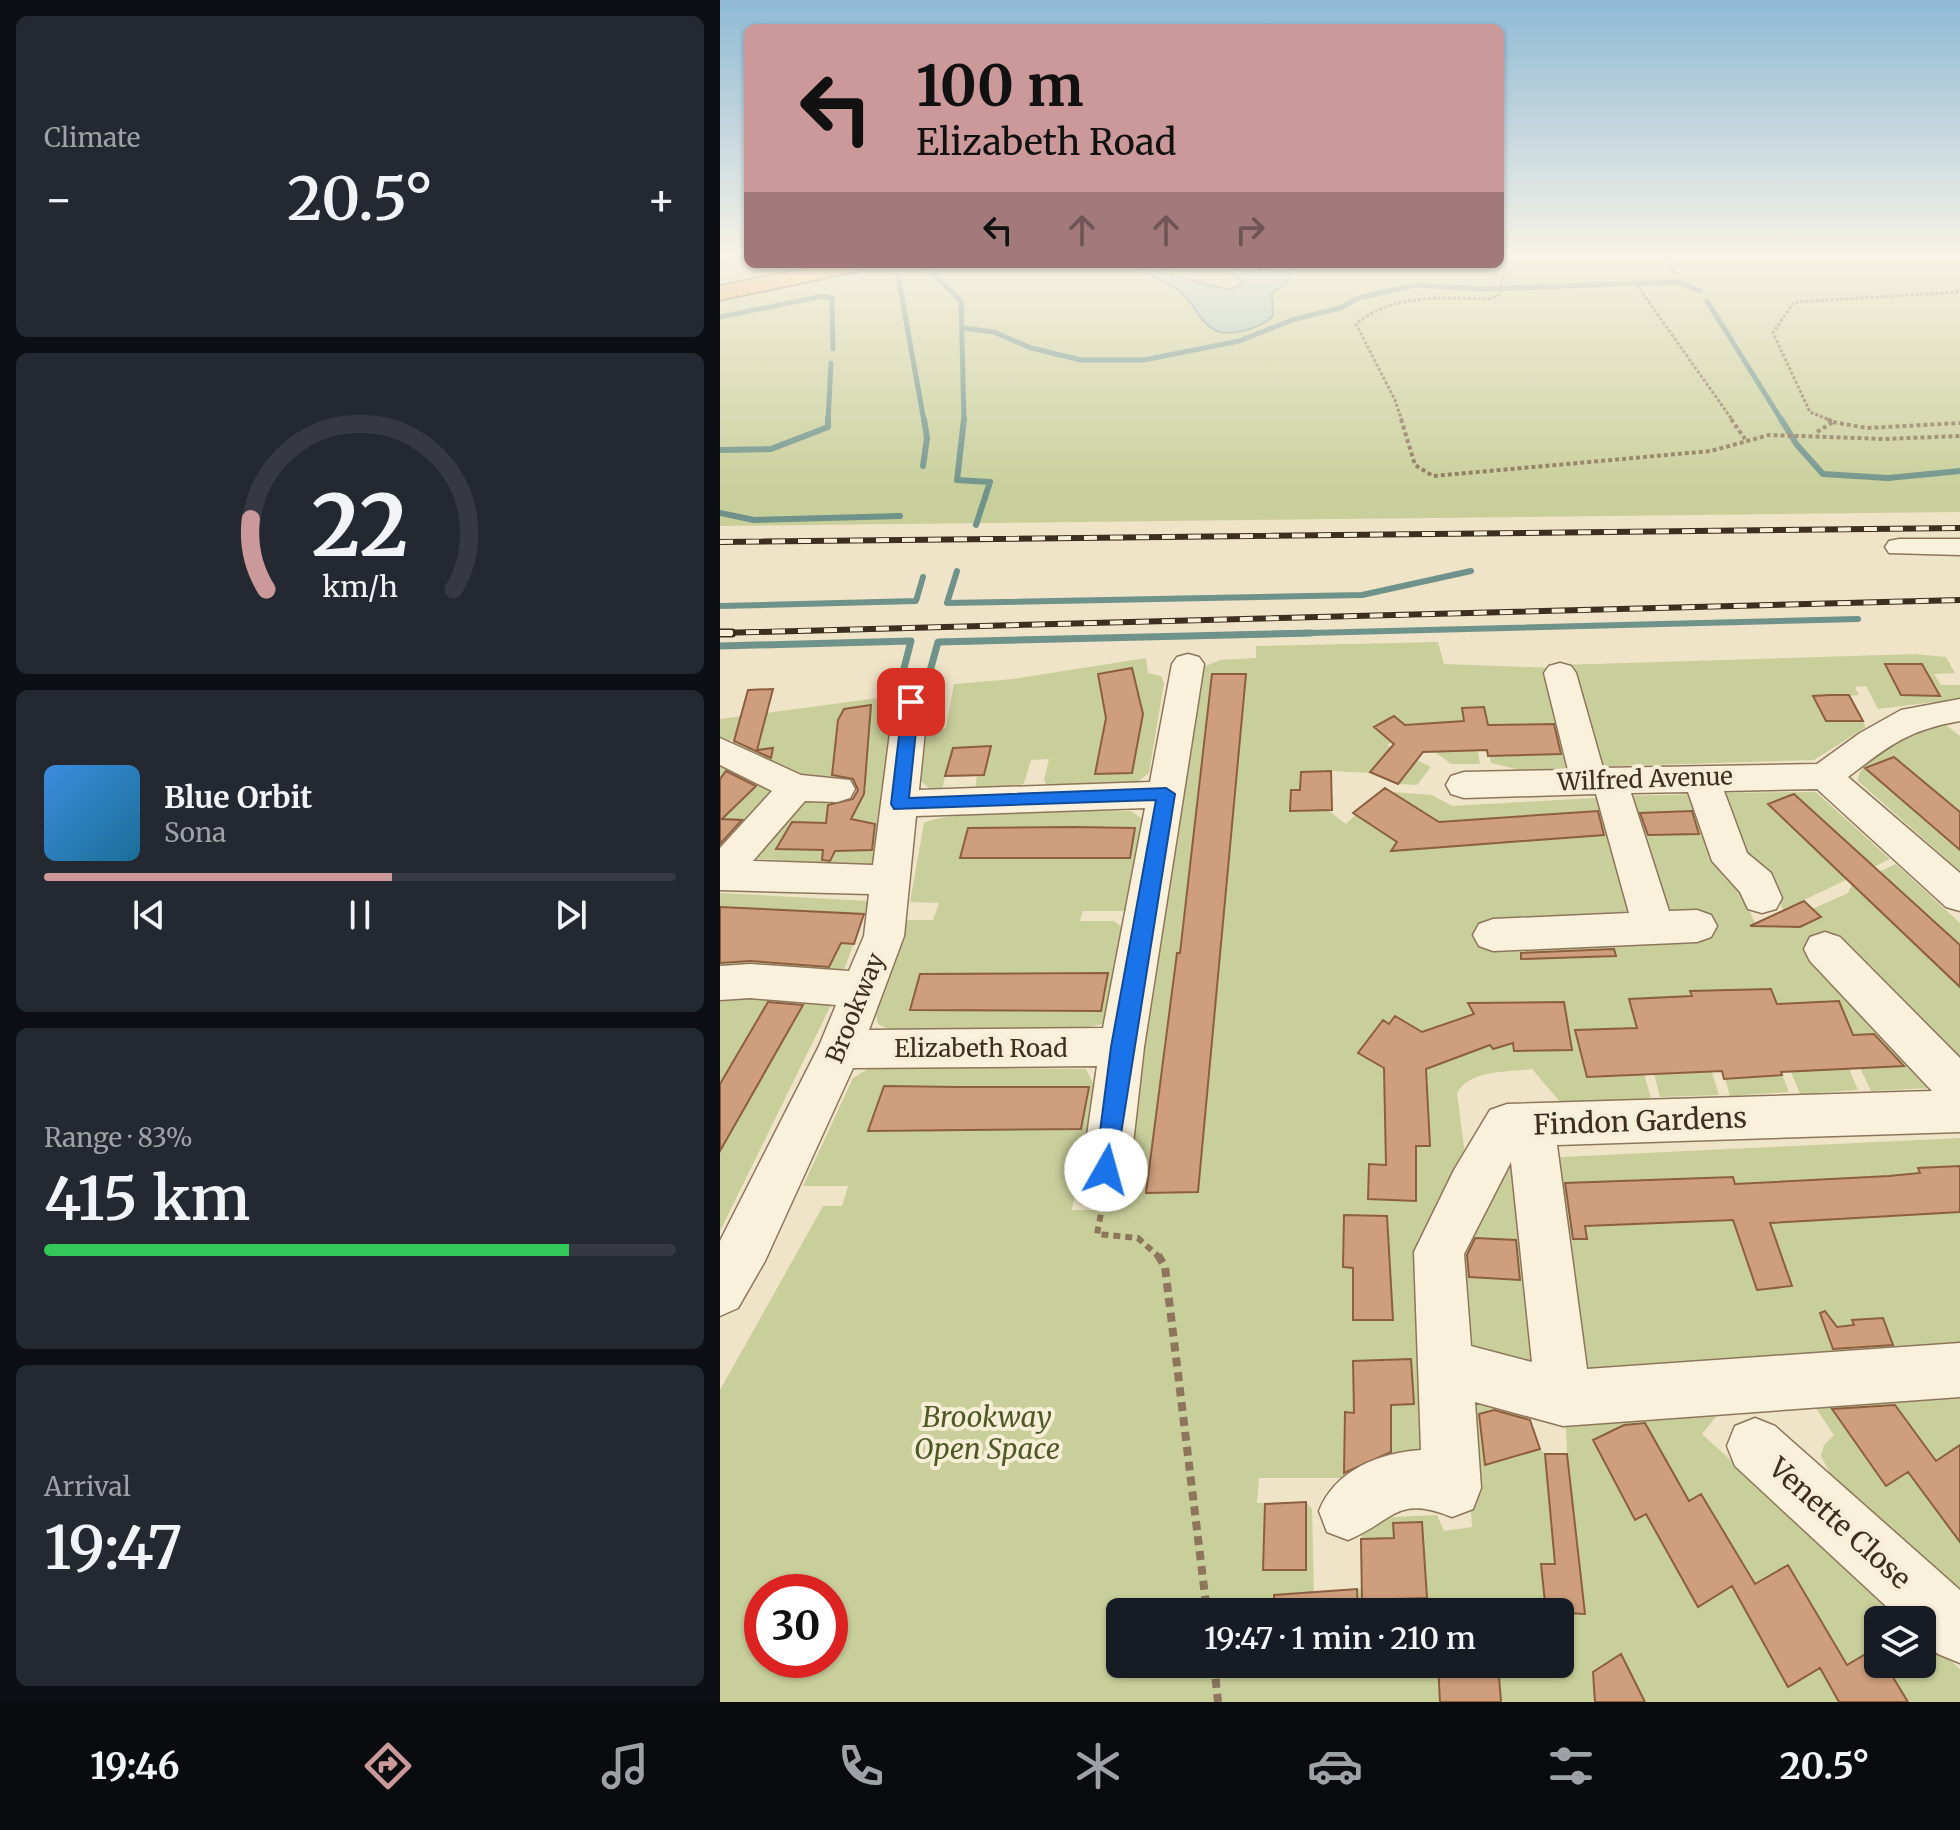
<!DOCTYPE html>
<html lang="en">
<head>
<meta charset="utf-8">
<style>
  body { margin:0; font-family:Merriweather,serif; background:#242831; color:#f1f3f6; height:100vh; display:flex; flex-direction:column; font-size:30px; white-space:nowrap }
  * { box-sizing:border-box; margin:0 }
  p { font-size:26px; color:#9ea1a6 }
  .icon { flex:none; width:44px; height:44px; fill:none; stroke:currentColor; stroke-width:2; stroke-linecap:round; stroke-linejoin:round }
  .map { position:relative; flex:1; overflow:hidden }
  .drawer { display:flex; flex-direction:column; gap:16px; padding:16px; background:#0d0f14; width:720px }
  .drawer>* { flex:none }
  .banner { position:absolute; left:24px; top:24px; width:760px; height:244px; border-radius:12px; box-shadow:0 2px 6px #0004; background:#cc999b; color:#111; overflow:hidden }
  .controls { position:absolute; left:1144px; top:1606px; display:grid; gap:16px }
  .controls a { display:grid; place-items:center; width:72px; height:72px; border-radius:12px; background:#171b24; box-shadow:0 2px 6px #0004; font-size:40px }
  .speed { position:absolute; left:24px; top:1574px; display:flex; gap:16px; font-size:40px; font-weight:700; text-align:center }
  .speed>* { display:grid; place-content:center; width:104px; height:104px; border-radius:50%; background:#171b24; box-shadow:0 2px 6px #0004; line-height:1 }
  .speed .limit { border:12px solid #d22; background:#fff; color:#111 }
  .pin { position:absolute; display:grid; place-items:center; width:68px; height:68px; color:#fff; margin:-34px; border-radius:16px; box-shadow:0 4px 12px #0006 }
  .me { position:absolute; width:88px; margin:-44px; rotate:7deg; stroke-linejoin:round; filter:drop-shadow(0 0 6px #0008) }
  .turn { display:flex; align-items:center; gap:28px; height:168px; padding:0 40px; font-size:36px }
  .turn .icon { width:104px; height:104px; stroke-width:2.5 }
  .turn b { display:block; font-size:56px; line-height:68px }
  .lanes { display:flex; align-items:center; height:76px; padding:0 40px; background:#0003; justify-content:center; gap:40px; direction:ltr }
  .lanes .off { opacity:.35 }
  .big { font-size:60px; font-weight:600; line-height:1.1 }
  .drawer .widget { flex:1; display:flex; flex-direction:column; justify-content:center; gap:12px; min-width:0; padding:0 28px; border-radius:12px; background:#242831 }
  .drawer .dial { align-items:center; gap:0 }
  .dial svg { height:208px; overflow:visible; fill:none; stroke:#363941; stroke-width:7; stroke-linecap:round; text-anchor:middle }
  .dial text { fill:#f1f3f6; stroke:none }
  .song { display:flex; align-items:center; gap:24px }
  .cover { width:96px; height:96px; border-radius:12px; background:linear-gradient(135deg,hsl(210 70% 55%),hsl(200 70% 35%)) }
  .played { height:8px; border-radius:4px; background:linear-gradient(90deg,#cc999b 55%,#363941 55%) }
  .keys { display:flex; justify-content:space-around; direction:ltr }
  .heat { display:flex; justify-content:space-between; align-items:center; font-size:44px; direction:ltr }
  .charge { height:12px; border-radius:6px; background:linear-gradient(90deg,#34c759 83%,#363941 0) }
  .trip { position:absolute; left:386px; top:1598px; width:468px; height:80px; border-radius:12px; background:#171b24; box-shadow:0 2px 6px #0004; font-weight:600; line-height:80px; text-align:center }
  .tab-bar { display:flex; height:128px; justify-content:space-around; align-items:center; background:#090b0e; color:#9ea1a6 }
  .tab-bar .icon { width:56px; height:56px }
  .tab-bar .active { color:#cc999b }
  .tab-bar b { font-size:36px; color:#f1f3f6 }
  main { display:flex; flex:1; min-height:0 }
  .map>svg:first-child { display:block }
</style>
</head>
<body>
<main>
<section class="drawer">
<div class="widget"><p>Climate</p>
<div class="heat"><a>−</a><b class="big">20.5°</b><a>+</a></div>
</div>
<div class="widget dial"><svg viewBox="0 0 100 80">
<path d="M14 69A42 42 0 1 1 86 69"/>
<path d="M14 69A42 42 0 0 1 8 42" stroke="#cc999b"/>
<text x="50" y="56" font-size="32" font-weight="700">22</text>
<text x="50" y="72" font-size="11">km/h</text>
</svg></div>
<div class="widget">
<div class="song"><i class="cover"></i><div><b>Blue Orbit</b><p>Sona</p></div></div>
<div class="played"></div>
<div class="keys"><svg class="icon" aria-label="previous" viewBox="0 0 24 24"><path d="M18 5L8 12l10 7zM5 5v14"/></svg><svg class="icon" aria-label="pause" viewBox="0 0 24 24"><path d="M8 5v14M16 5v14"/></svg><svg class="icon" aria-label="next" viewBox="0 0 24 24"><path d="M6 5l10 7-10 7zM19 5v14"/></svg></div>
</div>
<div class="widget"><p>Range · 83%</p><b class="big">415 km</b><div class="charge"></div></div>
<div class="widget"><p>Arrival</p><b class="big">19:47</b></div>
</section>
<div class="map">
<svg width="1240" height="1702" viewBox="0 0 1240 1702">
  <rect width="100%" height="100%" fill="#f0e4c8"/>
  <path fill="#c9cf9b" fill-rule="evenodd" d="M0,254h28v10h752v-10h460v258l-1240,14z
    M718,642l6,22 113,4 24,100 -61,2 -29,-7 -8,-37 -9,4 6,34h-29l-16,-12 -5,-29 -16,5 -17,19 -5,-4 -5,2 44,22 -14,18 -19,-1 -28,-11 -38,-2 -4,39 18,14 29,-28 6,4 11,-8 40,3 20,11 159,-9 45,127 -37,-128 84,-2 53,132 45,1 19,-9 -8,-9 36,-16 4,-9 44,-20 64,59v159l-10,5 -79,4 -11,-23 -25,-33 23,55 -58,4 -29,-70 -3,14 21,54 -59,4 -16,-56h-12l17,55 -59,2 -20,-78h-5l2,9 -6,1 20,69 -90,5 -29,-34c-23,3 -62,0 -75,24l9,69 -40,316h-167l-2,25 49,-1 6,7 2,83 47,-3 1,-63 10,-8 65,-3 7,16 28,-4 -8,-109 17,-17 41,-6 18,54 5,5h22l-2,-45 171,-17 -34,42 204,186h-28v44h44v-30l38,35v33h-1240v-312l103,-184h19l6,-20h-45l50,-108 18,-11 215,2 9,18 -10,89 -8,6 -5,28h49l80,-542 19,-8 36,-2v-12zM42,1592h68v68h-68zM400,1612h440v52h-440z
    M1196,654l30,3 9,16 -21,1 7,11h19v14l-82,10 -12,-23 -11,1 4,8 -10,1 17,31 -52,33 -226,7 -27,-102z
    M426,658l2,15 13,3 3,7 -15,90 -15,11 -87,2 -3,-6 5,-21 -18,1 -7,23 -7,4 -42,2 2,-13 -32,1 -3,13 -12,-1 -9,-8 5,-47 20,-6 8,-44 59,-5z
    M173,696l-18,170 -131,-8 55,-66 64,3 4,-8 -74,-3 -62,-30 3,-14 -14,1v-22z
    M1226,725l14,11v135l-102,-90c-1,-26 67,-52 88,-56z
    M0,761l59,28 -59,68z
    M1096,792l74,67 -107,51 -15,-39h-13l-45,-78z
    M411,811l11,8 -15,92h-44l-3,10h34l10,8 -15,88 -6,7 -13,3 -202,2 -10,-5 -2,-8 30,-96h27l6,-17 -29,-1 14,-79c22,-14 171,-11 207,-12z
    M0,893l149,8 -30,83 -119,-8z
    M0,989l116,6 -116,236z
    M1240,1138v221l-384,28 -34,-229z
    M807,1158l27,227 -79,-27 -22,-38 14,-89 42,-72z
    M1240,1378v219l-125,-114 -14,-27 3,-11 10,-10 -33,-49z"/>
  <path fill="#a9c4bc" stroke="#6f938a" stroke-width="2" d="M420,264h29l-1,6 6,6 56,14 15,-7 -18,-12 17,-7h13l3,5 19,-4 15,4 -6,13 -16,11 1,23c-13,12 -48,25 -64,10 -11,-9 -17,-25 -28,-34 -12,-12 -33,-12 -41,-28z"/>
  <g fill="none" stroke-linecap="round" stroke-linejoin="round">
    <path stroke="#6f938a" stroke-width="5" d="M949,254l3,16
      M0,263l28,-7
      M203,264l38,37 3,120
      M178,276l26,145
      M987,301l75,120
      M0,317l103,-21 9,2 1,51
      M244,328l30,4 37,16 50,12h63l95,-19 56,-22 45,-11 18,-10 58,-13 64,4 198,-7 22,9
      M108,421l3,-58"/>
    <path stroke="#6f938a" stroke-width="6" d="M244,419l-7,61 33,2 -14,43
      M1061,419l16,26 26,29 65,4 72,-7
      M0,450l51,-1 57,-22v-8
      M203,466l4,-28 -3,-19
      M0,513l34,7 146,-4
      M237,571l-10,32 415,-8 109,-24
      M0,606l196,-5 7,-24
      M511,635l627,-16"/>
    <path stroke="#6f938a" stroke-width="7" d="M0,646l191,-5 -8,31
      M210,671l8,-29 373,-9"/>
  </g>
  <path fill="#cf9f7d" stroke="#8d5f41" stroke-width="2" d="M1165,664h37l18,32 -39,-1z
    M412,668l11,46 -11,59 -37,1 11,-56 -8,-44z
    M492,674h34l-48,518 -52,1 31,-240h3z
    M53,689l-16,61 16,-2 -2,10 -37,-17 14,-51z
    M1110,695h19l14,26h-37l-13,-25z
    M151,705l-7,89 -13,25 24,5 -3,26 -37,1 -5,10 -8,-1 1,-10 -47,-1 16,-27 34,1 2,-18 25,-6 5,-9 -5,-11 -21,-4 6,-55 6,-11z
    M764,707l4,18 66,-1 7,30 -73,2 -1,-6 -64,2 -25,32 -28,-12 24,-28 -20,-17 20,-11 11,9 59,-4 -2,-13z
    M271,746l-7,29 -39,1 8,-28z
    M1174,757l66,55v38l-95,-82z
    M6,771l30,15 -34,33 20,1 -22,24v-65z
    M611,771l1,39 -42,1 1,-21h9l1,-18z
    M665,788l54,34 159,-11 6,24 -213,16 6,-9 -44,-29z
    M1074,794l166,151v42l-192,-183z
    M972,811l7,23 -51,1 -8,-22z
    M248,828l106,-1 61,1 -5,30h-170z
    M1084,901l17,16 -21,10 -50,-1z
    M0,907l63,3 81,4 -10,30 -13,-1 -12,24 -79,-6 -30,2z
    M894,949l2,7 -95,3v-6z
    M388,973l-7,38 -191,-1 10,-36z
    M1051,989l6,15 62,-3 14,34 21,-1 30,32 -123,6 1,3 -58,4 -2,-8 -135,6 -12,-47 62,-2 -8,-29 63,-3 -2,-5z
    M48,1002l35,3 -83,146v-67z
    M844,1002l8,48 -58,1 -1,-8 -20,6 -3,-4 -64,24 4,77h-14v55l-48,-2 1,-35 17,1 -2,-97 -26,-15 25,-33 6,4 6,-8 27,16 52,-18 -6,-11z
    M164,1086l75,1h130l-8,42 -213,2z
    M1240,1166v46l-190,11 22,63 -35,4 -24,-70 -148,6 2,13h-14l-8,-56 168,-6 2,7 154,-8 31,-3 -2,-5z
    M624,1215l43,1 6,104h-40v-52l-10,-1z
    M755,1238l41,2 4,40 -51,-3 -2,-22z
    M1105,1311l12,16 17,-2 -2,-5 31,-2 10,27 -60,4 -13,-36z
    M691,1359l3,45 -23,1v47l-47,21 1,-61 9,1 -1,-52z
    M1175,1405l41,56 24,-16v97l-52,-70 -22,14 -54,-77z
    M774,1410l36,10 10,29 -55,16 -6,-51z
    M925,1423l44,78 12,-7 54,90 33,-19 59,100 29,-17 2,16h7l23,38h-69l-19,-34 -32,19 -56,-101 -34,21 -52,-93 -11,6 -42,-80 31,-15z
    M825,1454h22l18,160 -39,-2 -5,-48h14z
    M586,1502v68h-43l2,-66z
    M702,1522l5,76 -65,2 -1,-61 33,-1 -1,-15z
    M637,1589l1,23h-83l-1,-17z
    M901,1654l24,48h-50l-2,-30z
    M718,1664h60l3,38h-61z"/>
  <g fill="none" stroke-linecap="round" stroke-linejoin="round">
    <g stroke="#8d765c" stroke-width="3">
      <path id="minor" d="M1179,539h61v16l-71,-2 -4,-6 4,-6z
        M468,654l11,3 5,7 -60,383 -14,123 -7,16 -17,7 -17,-7 -7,-16 15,-104 -244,2 -88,193 -27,47 -18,8v-75l99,-195 17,-41 -86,-7 -30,2v-34l30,-2 99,7 15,-35 5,-42 -149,-4v-42l52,-57 -52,-26v-27l81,37 49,5 5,9 -5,9 -13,4 -32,-1 -52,60 120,4 21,-163 5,-8 12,-3 12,3 5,8 -9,88 231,-8 22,-118 5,-7zM425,808l-42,220 -234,2 35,-94 12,-120z
        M840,663l11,3 5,7 27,95 214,-4 43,-31 41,-23 59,-11v22c-52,9 -70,24 -112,56l112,96v38l-14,-4 -129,-118 -93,2 23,62 24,20 11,25 -6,11 -14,4 -14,-4 -8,-17 -28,-31 -24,-69 -57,1 38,118 28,-1 14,5 6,11 -6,11 -14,5 -204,9 -14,-5 -6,-11 6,-11 14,-5 136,-6 -33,-119 -132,4 -13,-4 -5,-9 5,-9 13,-4 104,-2 -24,-97 5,-7z
        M1105,932l15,5 120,121v74l-403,13 30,224 373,-26v54l-397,29 -88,-24 6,86 -8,21 -21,8c-56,-23 -58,4 -104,23l-21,-8 -8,-21c16,-41 60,-58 102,-61l-7,-198 40,-82 36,-60 17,-6 425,-13 -122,-130 -6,-12 6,-12zM791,1162l21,200 -61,-16 -7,-92z
        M1035,1418l20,8 185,164v73l-22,-9 -16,-14v-20h-21l-166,-154 -8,-20 8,-20z"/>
    </g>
    <g stroke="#5b4430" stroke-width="3">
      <path id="highway" d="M106,264h43l-11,7 -138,29v-14z"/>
    </g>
    <path stroke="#8d765c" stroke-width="3" stroke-dasharray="3 2" stroke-linecap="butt" d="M914,281l99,140
      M682,421l-7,-21 -39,-76c37,-31 87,-26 132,-25l11,-4 10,-41
      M1112,421l-22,-9 -37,-79 21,-31 166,-10"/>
    <path stroke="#8d765c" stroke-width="4" stroke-dasharray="4 3" stroke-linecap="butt" d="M681,419l14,46 18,11 278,-25 58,-16 116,4 75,-3
      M1011,419l14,20
      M1113,422l34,6 93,-5
      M1097,432l16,-10 -6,-3"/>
    <path stroke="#8d765c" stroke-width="6" stroke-dasharray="7 5" stroke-linecap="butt" d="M383,1203l-6,31 41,4 21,19"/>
    <path stroke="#8d765c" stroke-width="8" stroke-dasharray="9 6" stroke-linecap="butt" d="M438,1255l7,12 42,345
      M494,1664l4,38"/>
    <use href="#minor" fill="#faf1dc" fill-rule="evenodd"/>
    <use href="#highway" fill="#e0a458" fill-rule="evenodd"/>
    <g stroke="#3d2e20" stroke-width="6">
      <path id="rail-far1" d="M0,542l1240,-14
        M0,633l1240,-33"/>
    </g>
    <g stroke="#3d2e20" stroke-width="9">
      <path id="rail" d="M0,633h12"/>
    </g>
    <use href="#rail-far1" stroke="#f7eed8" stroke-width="4" stroke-dasharray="13" stroke-linecap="butt"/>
    <use href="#rail" stroke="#f7eed8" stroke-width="6" stroke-dasharray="17" stroke-linecap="butt"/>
  </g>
  <linearGradient id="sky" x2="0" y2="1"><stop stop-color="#8fbad6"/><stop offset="0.52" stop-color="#f8f3e6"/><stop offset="1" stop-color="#f8f3e6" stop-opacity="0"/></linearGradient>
  <rect width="1240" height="492" fill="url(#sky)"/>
  <path fill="#1a73e8" stroke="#114b97" stroke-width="2" d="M191,697l8,5 -10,96 257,-10 9,6 -61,384 -8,3 -8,-3 -3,-8 16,-123 45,-247 -262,9 -3,-5 12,-102z"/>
  <g text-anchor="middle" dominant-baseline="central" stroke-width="8" stroke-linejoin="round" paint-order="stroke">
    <g font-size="24" fill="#3d2e20" stroke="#f7eed8">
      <text transform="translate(925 779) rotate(-2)">Wilfred Avenue</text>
      <text transform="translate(135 1008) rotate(-68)">Brookway</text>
      <text x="261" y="1048">Elizabeth Road</text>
    </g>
    <g font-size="28" fill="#3d2e20" stroke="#f7eed8">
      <text transform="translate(920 1121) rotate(-2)">Findon Gardens</text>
      <text transform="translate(1120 1523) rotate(42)">Venette Close</text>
    </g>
    <g font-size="28" font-style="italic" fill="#4d5a26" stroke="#f7eed8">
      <text x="267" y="1417">Brookway<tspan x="267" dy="32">Open Space</tspan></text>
    </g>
  </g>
</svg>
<div class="controls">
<a><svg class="icon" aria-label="layers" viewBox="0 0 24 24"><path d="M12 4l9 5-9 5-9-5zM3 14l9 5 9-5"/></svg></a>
</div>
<div class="speed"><div class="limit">30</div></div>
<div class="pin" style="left:191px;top:702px;background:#d93025"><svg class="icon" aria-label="arrive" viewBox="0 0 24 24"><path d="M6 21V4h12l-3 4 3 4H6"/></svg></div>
<svg class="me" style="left:386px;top:1170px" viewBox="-20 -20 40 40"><circle r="19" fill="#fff"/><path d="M0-13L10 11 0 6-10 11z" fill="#1a73e8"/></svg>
<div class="trip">19:47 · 1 min · 210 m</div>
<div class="banner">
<div class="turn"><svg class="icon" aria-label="left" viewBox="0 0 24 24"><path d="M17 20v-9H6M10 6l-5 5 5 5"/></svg><div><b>100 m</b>Elizabeth Road</div></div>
<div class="lanes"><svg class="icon" aria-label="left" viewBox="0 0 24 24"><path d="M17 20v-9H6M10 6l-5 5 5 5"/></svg><svg class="icon off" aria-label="ahead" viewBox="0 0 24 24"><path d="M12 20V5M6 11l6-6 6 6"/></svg><svg class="icon off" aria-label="ahead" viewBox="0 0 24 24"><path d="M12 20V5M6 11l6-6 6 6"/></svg><svg class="icon off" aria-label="right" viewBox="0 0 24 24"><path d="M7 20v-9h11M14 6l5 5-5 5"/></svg></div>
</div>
</div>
</main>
<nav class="tab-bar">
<b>19:46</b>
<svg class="icon active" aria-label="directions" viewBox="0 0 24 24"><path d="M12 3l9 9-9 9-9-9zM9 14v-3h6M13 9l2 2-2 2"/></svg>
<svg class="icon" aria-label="music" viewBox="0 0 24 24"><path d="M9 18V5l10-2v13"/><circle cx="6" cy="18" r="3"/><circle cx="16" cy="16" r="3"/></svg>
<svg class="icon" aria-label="phone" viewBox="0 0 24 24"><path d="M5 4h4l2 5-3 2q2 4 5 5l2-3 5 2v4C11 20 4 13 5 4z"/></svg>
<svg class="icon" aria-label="climate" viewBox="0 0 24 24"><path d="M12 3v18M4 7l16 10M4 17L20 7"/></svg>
<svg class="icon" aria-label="car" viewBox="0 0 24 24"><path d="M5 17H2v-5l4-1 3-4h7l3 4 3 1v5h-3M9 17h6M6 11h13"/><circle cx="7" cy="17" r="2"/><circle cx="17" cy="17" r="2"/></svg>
<svg class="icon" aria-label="filters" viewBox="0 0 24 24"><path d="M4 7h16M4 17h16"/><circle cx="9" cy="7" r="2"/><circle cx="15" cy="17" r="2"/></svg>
<b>20.5°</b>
</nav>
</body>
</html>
